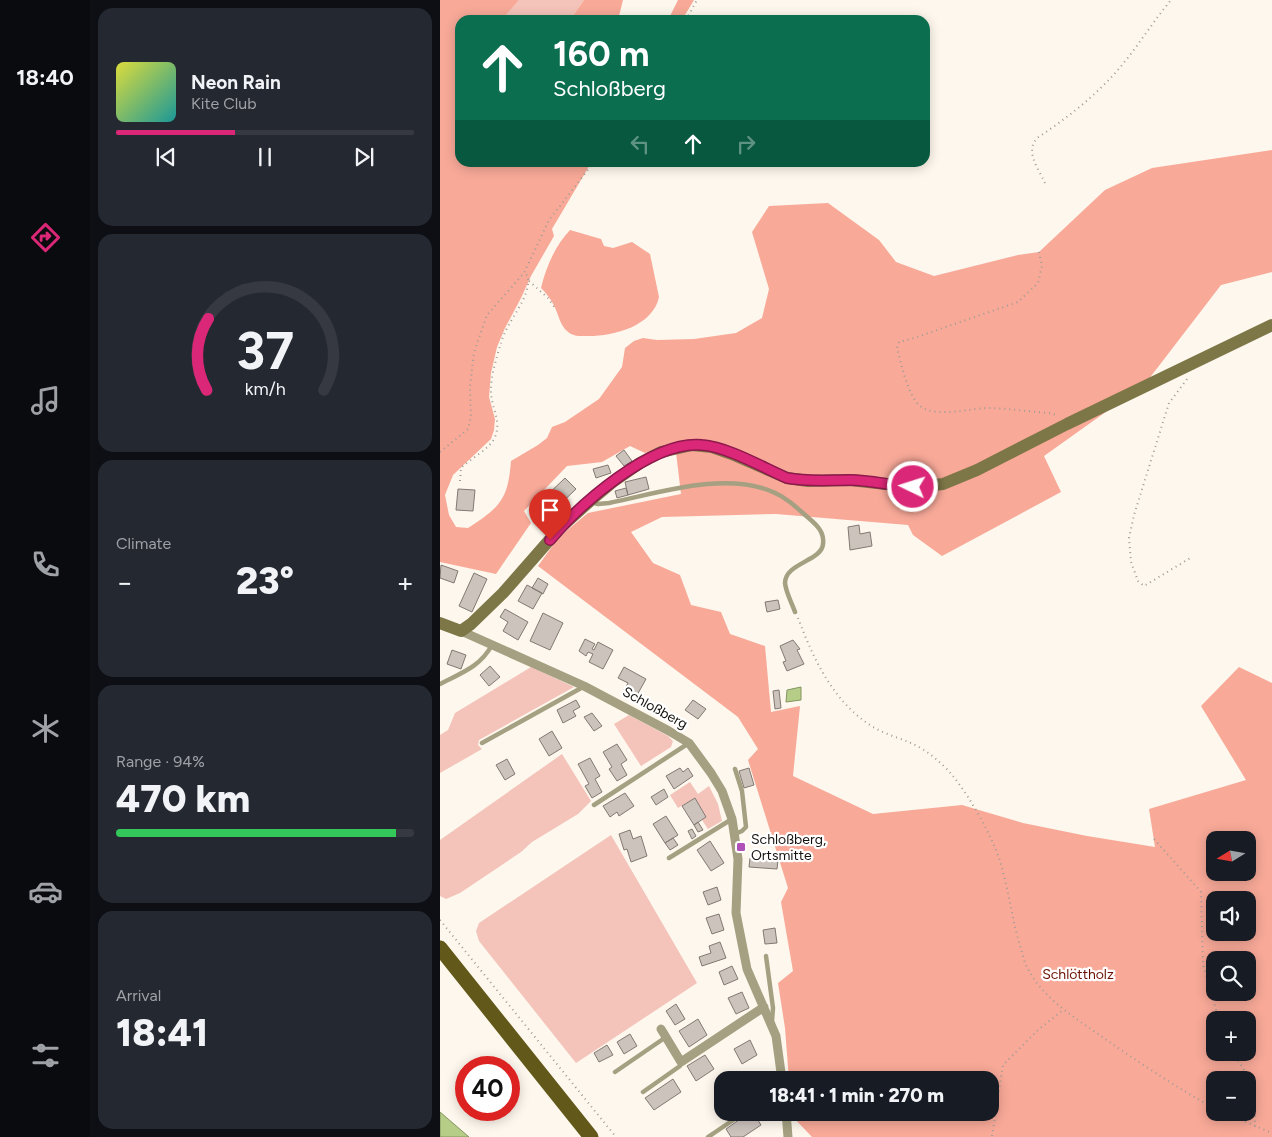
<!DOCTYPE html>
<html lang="en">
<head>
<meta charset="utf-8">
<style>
  body { margin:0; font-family:Figtree,sans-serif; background:#242831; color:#f1f3f6; height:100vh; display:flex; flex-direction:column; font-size:19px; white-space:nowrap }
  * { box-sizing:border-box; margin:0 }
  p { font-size:16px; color:#9ea1a6 }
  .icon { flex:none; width:28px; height:28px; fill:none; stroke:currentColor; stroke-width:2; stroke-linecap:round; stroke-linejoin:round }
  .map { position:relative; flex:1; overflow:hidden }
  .drawer { display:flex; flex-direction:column; gap:8px; padding:8px; background:#0d0f14; width:350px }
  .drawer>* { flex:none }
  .banner { position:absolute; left:15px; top:15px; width:475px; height:152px; border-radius:15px; box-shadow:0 2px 12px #0003; background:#0b6e4f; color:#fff; overflow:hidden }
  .needle { width:32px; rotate:259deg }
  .buttons { position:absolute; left:766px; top:831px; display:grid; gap:10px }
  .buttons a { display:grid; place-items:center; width:50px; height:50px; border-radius:10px; background:#171b24; box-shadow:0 2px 12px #0003; font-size:25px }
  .speed { position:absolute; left:15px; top:1056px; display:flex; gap:10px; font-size:25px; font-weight:700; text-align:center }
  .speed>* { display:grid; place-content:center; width:65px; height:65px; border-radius:50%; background:#171b24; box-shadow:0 2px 12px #0003; line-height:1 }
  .speed .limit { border:8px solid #d22; background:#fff; color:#111 }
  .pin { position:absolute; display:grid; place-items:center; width:42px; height:42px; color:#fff; margin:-51px -21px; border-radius:50% 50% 50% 0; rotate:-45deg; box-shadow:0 0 5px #0007 }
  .pin .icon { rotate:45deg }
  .me { position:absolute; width:55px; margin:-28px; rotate:274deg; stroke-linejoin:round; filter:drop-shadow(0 0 4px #0008) }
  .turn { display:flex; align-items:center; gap:18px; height:105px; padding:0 15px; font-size:22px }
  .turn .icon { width:65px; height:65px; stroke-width:2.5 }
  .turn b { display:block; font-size:35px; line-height:42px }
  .lanes { display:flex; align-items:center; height:48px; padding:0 15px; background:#0003; justify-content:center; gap:25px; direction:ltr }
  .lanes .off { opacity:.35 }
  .big { font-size:38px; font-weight:800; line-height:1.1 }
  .drawer .tile { flex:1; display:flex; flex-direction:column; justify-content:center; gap:8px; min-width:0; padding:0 18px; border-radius:15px; background:#242831 }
  .drawer .dial { align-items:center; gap:0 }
  .dial svg { height:130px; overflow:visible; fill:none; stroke:#363941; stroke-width:7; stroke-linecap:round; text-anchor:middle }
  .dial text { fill:#f1f3f6; stroke:none }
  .song { display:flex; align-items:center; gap:15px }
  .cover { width:60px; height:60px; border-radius:8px; background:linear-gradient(135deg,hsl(60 70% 55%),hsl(180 70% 35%)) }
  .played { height:5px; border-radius:2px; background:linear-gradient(90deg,#db2777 40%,#363941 40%) }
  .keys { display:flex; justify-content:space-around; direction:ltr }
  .heat { display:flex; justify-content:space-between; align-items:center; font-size:28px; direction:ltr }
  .charge { height:8px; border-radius:4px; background:linear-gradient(90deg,#34c759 94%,#363941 0) }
  .trip { position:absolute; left:274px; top:1071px; width:285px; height:50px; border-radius:15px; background:#171b24; box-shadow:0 2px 12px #0003; font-weight:800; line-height:50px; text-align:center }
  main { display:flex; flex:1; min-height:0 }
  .tab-bar { display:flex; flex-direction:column; width:90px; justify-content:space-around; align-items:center; background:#090b0e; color:#9ea1a6 }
  .tab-bar .icon { width:35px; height:35px }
  .tab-bar .selected { color:#db2777 }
  .tab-bar b { font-size:22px; color:#f1f3f6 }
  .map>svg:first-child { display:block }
</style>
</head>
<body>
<main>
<nav class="tab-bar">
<b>18:40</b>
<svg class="icon selected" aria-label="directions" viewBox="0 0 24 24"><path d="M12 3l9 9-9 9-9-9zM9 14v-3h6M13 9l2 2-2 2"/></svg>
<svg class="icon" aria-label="music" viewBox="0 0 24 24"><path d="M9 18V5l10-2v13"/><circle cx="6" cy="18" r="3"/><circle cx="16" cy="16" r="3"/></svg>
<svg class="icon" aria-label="phone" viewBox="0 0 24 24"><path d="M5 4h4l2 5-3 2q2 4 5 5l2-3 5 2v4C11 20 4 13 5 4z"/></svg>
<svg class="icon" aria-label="climate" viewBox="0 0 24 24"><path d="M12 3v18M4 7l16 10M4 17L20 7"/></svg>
<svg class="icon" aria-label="car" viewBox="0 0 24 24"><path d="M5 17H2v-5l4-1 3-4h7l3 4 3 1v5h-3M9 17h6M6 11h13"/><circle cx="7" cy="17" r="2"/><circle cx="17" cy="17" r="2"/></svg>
<svg class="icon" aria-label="filters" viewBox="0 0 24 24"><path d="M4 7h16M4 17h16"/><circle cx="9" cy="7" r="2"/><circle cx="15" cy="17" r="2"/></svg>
</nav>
<section class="drawer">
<div class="tile">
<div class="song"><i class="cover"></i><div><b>Neon Rain</b><p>Kite Club</p></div></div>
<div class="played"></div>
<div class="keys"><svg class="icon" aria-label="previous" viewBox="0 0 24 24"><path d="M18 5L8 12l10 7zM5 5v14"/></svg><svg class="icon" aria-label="pause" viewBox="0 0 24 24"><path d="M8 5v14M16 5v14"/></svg><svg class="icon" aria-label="next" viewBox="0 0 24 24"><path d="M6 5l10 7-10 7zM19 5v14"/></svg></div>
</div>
<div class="tile dial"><svg viewBox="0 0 100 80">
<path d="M14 69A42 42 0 1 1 86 69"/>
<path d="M14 69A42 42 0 0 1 15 25" stroke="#db2777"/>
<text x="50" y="56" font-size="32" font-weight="700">37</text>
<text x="50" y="72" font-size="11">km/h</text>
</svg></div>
<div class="tile"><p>Climate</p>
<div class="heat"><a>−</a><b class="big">23°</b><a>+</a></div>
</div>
<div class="tile"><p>Range · 94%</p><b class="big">470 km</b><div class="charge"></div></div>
<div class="tile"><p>Arrival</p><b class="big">18:41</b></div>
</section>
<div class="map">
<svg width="832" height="1137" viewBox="0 0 832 1137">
  <rect width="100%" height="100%" fill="#fdf7ed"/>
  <path fill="#f4c3b9" d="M79,0h65l-14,20h-68z
    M91,667l43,20 -95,53 -1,5 4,4 -42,24v-38l8,-5 7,-17z
    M189,715l39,21 5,5 -2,6 -30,19 -27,-42z
    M122,754l29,47 -13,13 -46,28 -11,10 -61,41 -14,6 -6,-3v-56z
    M250,782l8,12 11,-8 9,18 4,17 -14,8 -6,-9 4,-3 -11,-19 -17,10 -8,-13z
    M171,835l86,148 -121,80 -97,-122 -3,-10 3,-8z"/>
  <path fill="#f8a998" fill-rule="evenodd" d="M0,0h79l-17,20h-42v142l131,1 -39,66 2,7 -23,40 -10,22 -16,30 -8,19 -6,26 -2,24 6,22 -1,11 -3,9 -38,36 -8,20 4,20 7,12 12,1c32,-21 40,-28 43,-67l27,-16 9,-7 5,-11 13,-5 34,-23 23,-32 3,-19 9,-7 9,-3 14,2 37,-1 42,-6 26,-15 7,-29 -17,-57 17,-26 59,-3 51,37 17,22 38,14 84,-21 21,-3 66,-62 47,-22 120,-18v122l-51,13 -76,99 -101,72 17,36 -119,64 -29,-21 -5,-10 -132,-11 -114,3 -31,15 22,31 27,12 11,30 30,7 9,22 35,12 6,66 29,-6 -7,70 80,38 89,-9 61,18 64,13 68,11 -6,-38 97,-29 -45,-74 38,-39 33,16v454h-460l-21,-22v-2l199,-1v-32h-201l-4,-52 -7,-45 15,-12 -12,-69 7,-14 -40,-128 10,-11 -20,-32 -200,-151 21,-29 29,-24 93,-19 -6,-50 -30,9 -15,-7 -28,16 -35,4 -43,45 7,12 -35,51 -56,-12zM775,840h33v32h-33zM775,900h33v32h-33zM775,960h33v32h-33zM775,1020h33v32h-33zM775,1080h33v32h-33z
    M144,0h39l-5,20h-48z
    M238,0h16l-12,20h-14z
    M130,230l31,9 3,7 9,2 19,-6 18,12 9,43c-6,29 -45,39 -70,39 -8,0 -16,1 -22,-5 -6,-5 -8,-14 -11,-21 -3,-8 -9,-16 -15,-22 5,-21 14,-42 29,-58z"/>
  <path fill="#b5cd86" stroke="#859562" d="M361,687v13l-15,2 1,-12z
    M0,1112l29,25h-29z"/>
  <path fill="#cdc3bd" stroke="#827973" d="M184,450l8,11 -8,5 -8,-10z
    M168,465l3,8 -15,5 -3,-9z
    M206,477l3,12 -21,6 -3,-13z
    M125,478l11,11 -23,22 -11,-11z
    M186,488l2,7 -11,3 -2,-7z
    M18,489l17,1 -2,21 -17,-1z
    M419,525l1,9 10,-2 2,14 -22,4 -2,-23z
    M1,565l17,6 -4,12 -14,-5z
    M34,573l13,6 -15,33 -13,-6z
    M98,578l10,6 -5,10 -11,-6z
    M87,585l15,8 -9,16 -15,-8z
    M338,600l2,9 -13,3 -2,-10z
    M65,609l23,13 -10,18 -15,-9 5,-9 -8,-5z
    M103,613l20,10 -13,27 -20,-9z
    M145,639l10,5 -3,5 2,1 4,-8 15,8 -10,19 -14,-7 4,-8 -5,-2 -2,4 -7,-5z
    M353,640l7,9 -3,1 7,14 -17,7 -4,-9 3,-1 -6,-15z
    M12,650l14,5 -5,14 -14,-5z
    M50,666l10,11 -11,9 -9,-11z
    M184,667l22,12 -10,18 -12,-7 4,-7 -10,-5z
    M339,690l2,18 -6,1 -2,-18z
    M136,700l4,7 -7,4 3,5 -13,7 -6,-13z
    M253,700l13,9 -8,10 -13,-9z
    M152,713l10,13 -8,5 -10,-14z
    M112,731l10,17 -13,8 -10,-17z
    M177,744l10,16 -6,4 6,11 -10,6 -8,-12 3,-2 -9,-15z
    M150,758l10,18 -5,3 7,13 -10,6 -7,-12 4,-2 -11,-20z
    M67,759l8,15 -10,6 -9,-15z
    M240,768l3,4 5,-4 5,8 -19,13 -8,-13z
    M309,768l5,17 -10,3 -5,-17z
    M224,789l4,8 -12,8 -5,-8z
    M185,793l9,13 -15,10 -2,-4 -7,5 -7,-11z
    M255,798l11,19 -12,8 -12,-19z
    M226,816l12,19 -13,8 -12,-19z
    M258,822l5,8 -5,2 -4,-7z
    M252,829l4,7 -4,3 -4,-8z
    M190,830l3,9 8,-3 6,20 -16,6 -4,-13 -3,1 -5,-16z
    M233,838l5,7 -8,5 -5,-7z
    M270,841l14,22 -13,8 -14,-21z
    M310,858l28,2 -1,9 -28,-2z
    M277,887l4,13 -13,5 -5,-13z
    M279,914l5,16 -12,4 -6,-16z
    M335,928l2,15 -12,1 -2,-14z
    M280,942l6,16 -24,8 -3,-9 12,-4 -2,-7z
    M292,966l6,13 -14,6 -5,-13z
    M302,992l7,16 -13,6 -8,-16z
    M236,1004l9,15 -10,6 -9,-14z
    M258,1019l9,16 -18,12 -10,-16z
    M190,1034l7,12 -13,8 -7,-12z
    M310,1040l7,15 -15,9 -8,-15z
    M167,1045l6,10 -14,7 -5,-9z
    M265,1055l9,14 -18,12 -9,-15z
    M233,1079l8,13 -27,18 -9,-12z
    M310,1112h3l8,13 -18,12h-12l-5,-8z"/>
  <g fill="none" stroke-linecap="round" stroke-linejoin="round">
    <path stroke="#a09c94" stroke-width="2" stroke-dasharray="1 4" stroke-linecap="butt" d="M246,20l11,-20
      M605,183c-7,-15 -20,-31 -8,-45 29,-19 57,-41 80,-67 19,-22 35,-48 54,-71
      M599,252l3,14 -4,17 -20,19 -107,37 -12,3 -2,6c4,15 11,48 23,58 17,13 52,1 72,2 20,1 39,4 59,5l7,3
      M89,281l19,17 7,10
      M747,379l-18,24 -35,112 -5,23 2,24 7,19 6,5 48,-29
      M0,452l28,-23 3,-12 -1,-30 4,-35 13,-37 37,-42 25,-53 45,-58
      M20,481l1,-13c10,-10 28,-18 34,-31 7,-16 -4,-30 -4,-45 -1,-14 6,-36 10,-49 6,-23 30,-44 27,-67l-4,-3
      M358,618c16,42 35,84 75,109 12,7 26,11 38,16 16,7 31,20 42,33 17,21 39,60 47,85 9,29 12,60 21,88 2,6 3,13 6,18 15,31 47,50 74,69 37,26 75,51 114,73
      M714,839l47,53 2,72 16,56
      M0,920l176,217
      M793,1052l22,36v39
      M782,1112l50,21
      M552,1136l11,-71 35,-35 25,-20"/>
    <path stroke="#a4a081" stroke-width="4.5" d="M151,502l7,2 11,-1c50,-10 116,-32 164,-11 12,5 21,13 31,22 9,8 21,16 19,30 -1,17 -38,19 -38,39 1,10 7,20 10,29
      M0,684c21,-11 40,-17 52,-39
      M42,743l101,-56
      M154,805l95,-62
      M295,834l7,-3 4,-4 -4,-36 -7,-22
      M229,858l63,-39
      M326,956l7,52 -1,13
      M175,1072l51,-35
      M203,1092l37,-26 1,-4
      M268,1137l37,-25"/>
    <path stroke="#a4a081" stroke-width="9" d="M21,631l123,55 85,45 20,12 22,30 11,18 10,28 6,40 -2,54 11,56 29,67 6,44
      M221,1029l20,33 83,-55
      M346,1112l2,25"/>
    <path stroke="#7d7647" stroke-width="12" d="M0,623l21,8 10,-7 32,-31 57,-65 30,-27 24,-20 26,-18 21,-11 31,-7 20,2 20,7 55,24 21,3 42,-1 63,7 30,-3 34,-14 90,-46 205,-99"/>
    <path stroke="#615819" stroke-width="15" d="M0,948l151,189"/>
  </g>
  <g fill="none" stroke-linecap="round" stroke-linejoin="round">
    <g stroke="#8e194d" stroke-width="12">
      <path id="route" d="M110,540c30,-36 102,-100 152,-95 26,2 60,22 85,33 22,4 41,2 63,2 21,0 42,6 63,7"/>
    </g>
    <use href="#route" stroke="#db2777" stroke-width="9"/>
  </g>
  <rect fill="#b051ba" stroke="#fff" stroke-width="2" x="296" y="842" width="10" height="10" rx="2.5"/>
  <g text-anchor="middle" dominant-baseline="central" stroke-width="4.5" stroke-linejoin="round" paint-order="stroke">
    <g font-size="14" fill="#14120e" stroke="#fff">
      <text transform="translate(215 708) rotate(29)">Schloßberg</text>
    </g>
    <g font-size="14" fill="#14120e" stroke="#fff" text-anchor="start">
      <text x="311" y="839">Schloßberg,<tspan x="311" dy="16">Ortsmitte</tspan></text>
    </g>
    <g font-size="14" fill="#6b0f01" stroke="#fff">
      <text x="638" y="974">Schlöttholz</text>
    </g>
  </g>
</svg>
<div class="buttons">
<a><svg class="needle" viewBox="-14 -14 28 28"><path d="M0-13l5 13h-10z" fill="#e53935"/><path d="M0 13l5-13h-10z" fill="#9ea1a6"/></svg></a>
<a><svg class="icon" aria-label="sound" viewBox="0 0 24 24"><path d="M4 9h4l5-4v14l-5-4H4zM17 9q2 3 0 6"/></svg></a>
<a><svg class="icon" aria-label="search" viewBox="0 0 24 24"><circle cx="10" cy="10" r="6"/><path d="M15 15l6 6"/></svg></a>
<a>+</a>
<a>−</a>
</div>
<div class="speed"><div class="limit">40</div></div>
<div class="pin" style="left:110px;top:540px;background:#d93025"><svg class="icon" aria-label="arrive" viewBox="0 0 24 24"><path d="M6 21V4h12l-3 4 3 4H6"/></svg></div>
<svg class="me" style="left:473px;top:487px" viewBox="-20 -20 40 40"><circle r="17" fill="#db2777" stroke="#fff" stroke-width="3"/><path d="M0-11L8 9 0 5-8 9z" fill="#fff"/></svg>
<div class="trip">18:41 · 1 min · 270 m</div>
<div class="banner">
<div class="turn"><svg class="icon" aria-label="ahead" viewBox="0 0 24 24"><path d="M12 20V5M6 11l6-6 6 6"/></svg><div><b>160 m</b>Schloßberg</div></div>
<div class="lanes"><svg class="icon off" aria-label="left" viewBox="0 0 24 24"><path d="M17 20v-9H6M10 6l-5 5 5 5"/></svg><svg class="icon" aria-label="ahead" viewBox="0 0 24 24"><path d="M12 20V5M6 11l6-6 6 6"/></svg><svg class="icon off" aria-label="right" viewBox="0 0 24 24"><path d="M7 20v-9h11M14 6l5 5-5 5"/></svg></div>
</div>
</div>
</main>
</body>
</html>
